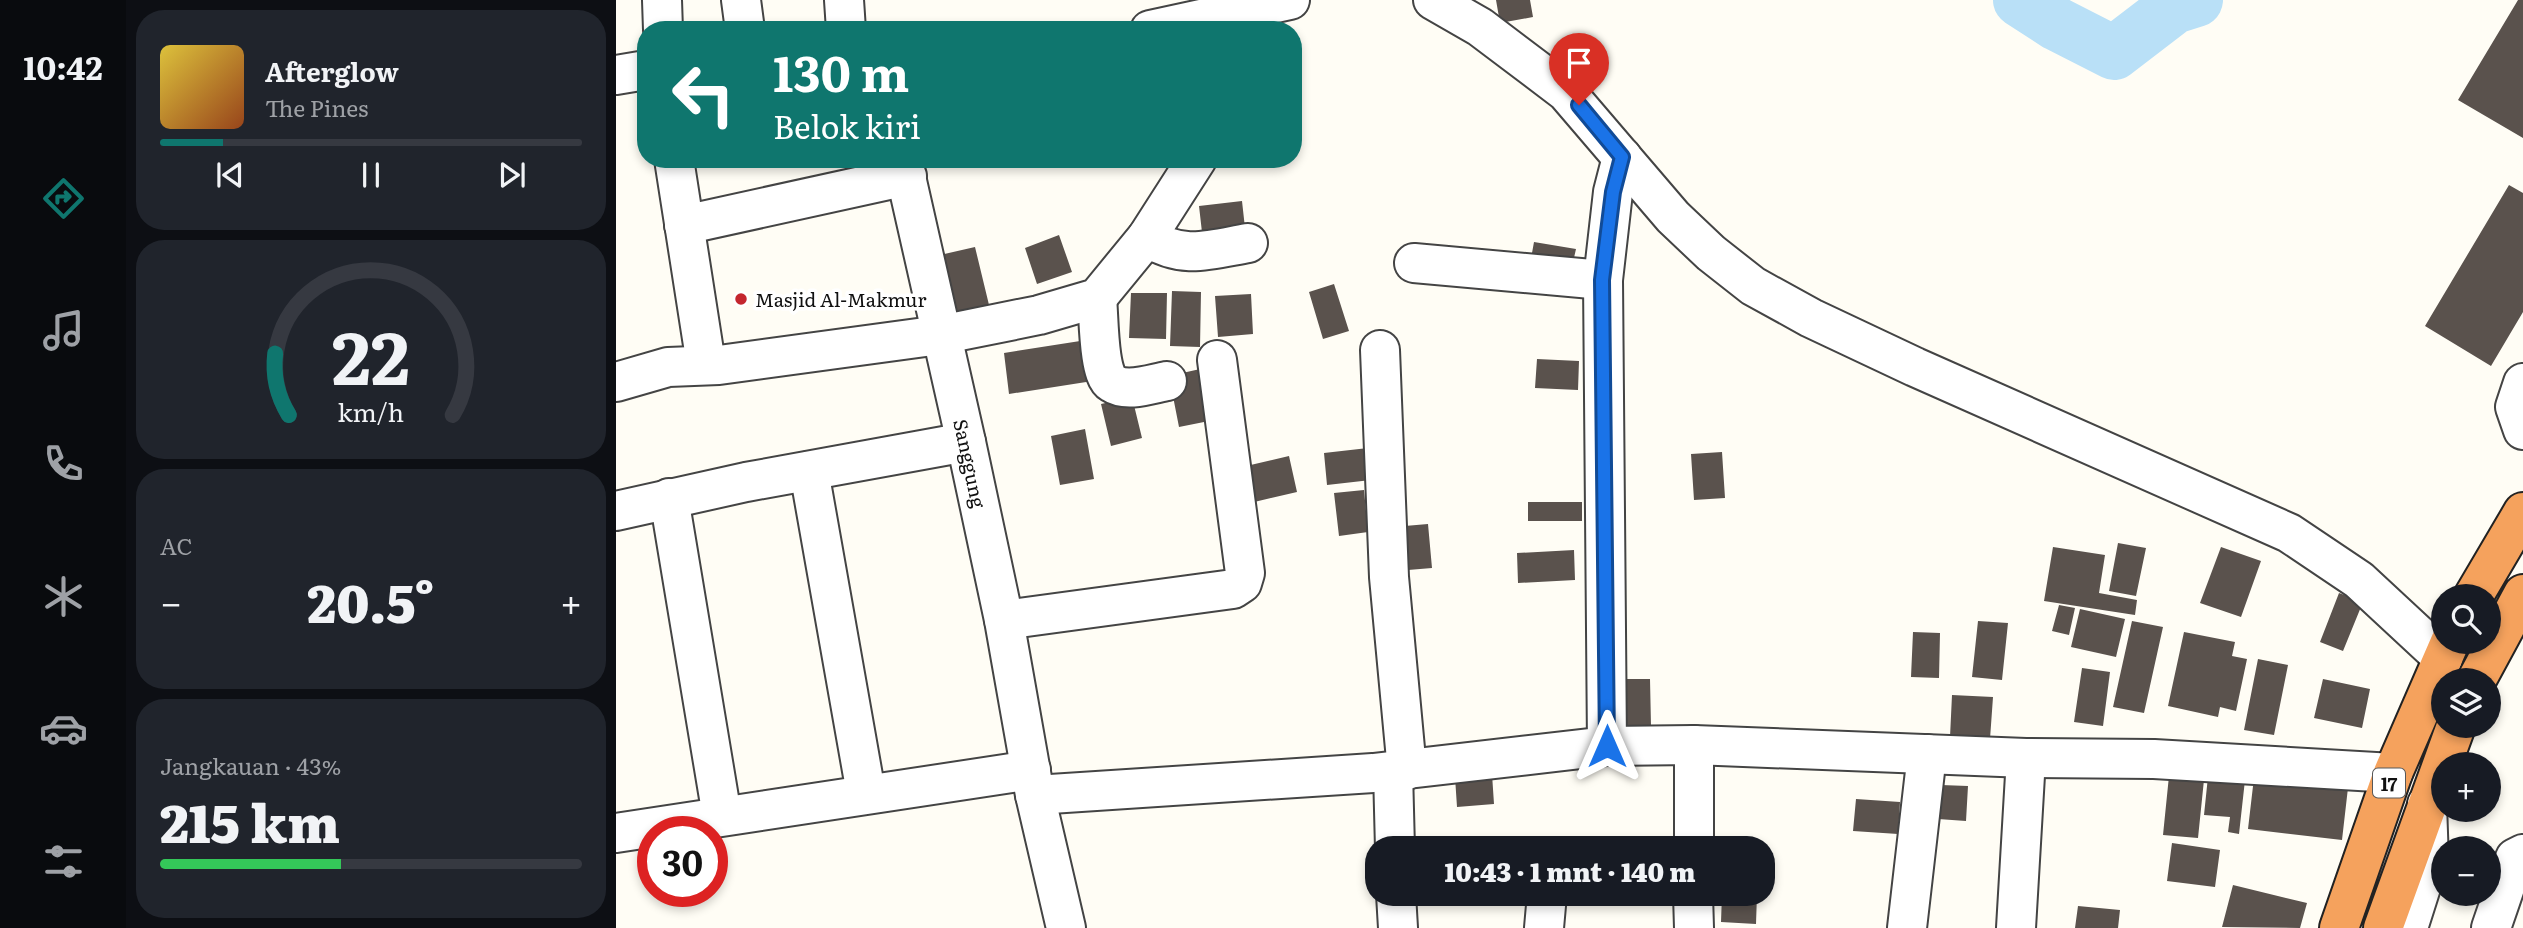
<!DOCTYPE html>
<html lang="id">
<head>
<meta charset="utf-8">
<style>
  body { margin:0; font-family:Literata,serif; background:#20242c; color:#f1f3f6; height:100vh; display:flex; flex-direction:column; font-size:26px; white-space:nowrap }
  * { box-sizing:border-box; margin:0 }
  p { font-size:23px; color:#9ea1a6 }
  .icon { flex:none; width:38px; height:38px; fill:none; stroke:currentColor; stroke-width:2; stroke-linecap:round; stroke-linejoin:round }
  .map { position:relative; flex:1; overflow:hidden }
  .panel { display:flex; flex-direction:column; gap:10px; padding:10px; background:#0d0f14; width:490px }
  .panel>* { flex:none }
  .hud { position:absolute; left:21px; top:21px; width:665px; height:147px; border-radius:28px; box-shadow:0 4px 10px #0003; background:#0f766e; color:#fff; overflow:hidden }
  .tools { position:absolute; left:1815px; top:584px; display:grid; gap:14px }
  .tools a { display:grid; place-items:center; width:70px; height:70px; border-radius:50%; background:#171b24; box-shadow:0 4px 10px #0003; font-size:35px }
  .speed { position:absolute; left:21px; top:816px; display:flex; gap:14px; font-size:35px; font-weight:700; text-align:center }
  .speed>* { display:grid; place-content:center; width:91px; height:91px; border-radius:50%; background:#171b24; box-shadow:0 4px 10px #0003; line-height:1 }
  .speed .limit { border:10px solid #d22; background:#fff; color:#111 }
  .pin { position:absolute; display:grid; place-items:center; width:60px; height:60px; color:#fff; margin:-72px -30px; border-radius:50% 50% 50% 0; rotate:-45deg; box-shadow:0 0 7px #0007 }
  .pin .icon { rotate:45deg }
  .me { position:absolute; width:77px; margin:-38px; rotate:0deg; stroke-linejoin:round; filter:drop-shadow(0 0 5px #0008) }
  .turn { display:flex; align-items:center; gap:24px; height:147px; padding:0 21px; font-size:32px }
  .turn .icon { width:91px; height:91px; stroke-width:2.5 }
  .turn b { display:block; font-size:49px; line-height:60px }
  .big { font-size:52px; font-weight:800; line-height:1.1 }
  .panel .tile { flex:1; display:flex; flex-direction:column; justify-content:center; gap:10px; min-width:0; padding:0 24px; border-radius:28px; background:#20242c }
  .panel .dial { align-items:center; gap:0 }
  .dial svg { height:182px; overflow:visible; fill:none; stroke:#363941; stroke-width:7; stroke-linecap:round; text-anchor:middle }
  .dial text { fill:#f1f3f6; stroke:none }
  .song { display:flex; align-items:center; gap:21px }
  .cover { width:84px; height:84px; border-radius:10px; background:linear-gradient(135deg,hsl(50 70% 55%),hsl(20 70% 35%)) }
  .played { height:7px; border-radius:4px; background:linear-gradient(90deg,#0f766e 15%,#363941 15%) }
  .keys { display:flex; justify-content:space-around; direction:ltr }
  .heat { display:flex; justify-content:space-between; align-items:center; font-size:38px; direction:ltr }
  .charge { height:10px; border-radius:5px; background:linear-gradient(90deg,#34c759 43%,#363941 0) }
  .trip { position:absolute; left:749px; top:836px; width:410px; height:70px; border-radius:28px; background:#171b24; box-shadow:0 4px 10px #0003; font-weight:800; line-height:70px; text-align:center }
  main { display:flex; flex:1; min-height:0 }
  .tab-bar { display:flex; flex-direction:column; width:126px; justify-content:space-around; align-items:center; background:#090b0e; color:#9ea1a6 }
  .tab-bar .icon { width:49px; height:49px }
  .tab-bar .on { color:#0f766e }
  .tab-bar b { font-size:32px; color:#f1f3f6 }
  .map>svg:first-child { display:block }
</style>
</head>
<body>
<main>
<nav class="tab-bar">
<b>10:42</b>
<svg class="icon on" aria-label="directions" viewBox="0 0 24 24"><path d="M12 3l9 9-9 9-9-9zM9 14v-3h6M13 9l2 2-2 2"/></svg>
<svg class="icon" aria-label="music" viewBox="0 0 24 24"><path d="M9 18V5l10-2v13"/><circle cx="6" cy="18" r="3"/><circle cx="16" cy="16" r="3"/></svg>
<svg class="icon" aria-label="phone" viewBox="0 0 24 24"><path d="M5 4h4l2 5-3 2q2 4 5 5l2-3 5 2v4C11 20 4 13 5 4z"/></svg>
<svg class="icon" aria-label="climate" viewBox="0 0 24 24"><path d="M12 3v18M4 7l16 10M4 17L20 7"/></svg>
<svg class="icon" aria-label="car" viewBox="0 0 24 24"><path d="M5 17H2v-5l4-1 3-4h7l3 4 3 1v5h-3M9 17h6M6 11h13"/><circle cx="7" cy="17" r="2"/><circle cx="17" cy="17" r="2"/></svg>
<svg class="icon" aria-label="filters" viewBox="0 0 24 24"><path d="M4 7h16M4 17h16"/><circle cx="9" cy="7" r="2"/><circle cx="15" cy="17" r="2"/></svg>
</nav>
<section class="panel">
<div class="tile">
<div class="song"><i class="cover"></i><div><b>Afterglow</b><p>The Pines</p></div></div>
<div class="played"></div>
<div class="keys"><svg class="icon" aria-label="previous" viewBox="0 0 24 24"><path d="M18 5L8 12l10 7zM5 5v14"/></svg><svg class="icon" aria-label="pause" viewBox="0 0 24 24"><path d="M8 5v14M16 5v14"/></svg><svg class="icon" aria-label="next" viewBox="0 0 24 24"><path d="M6 5l10 7-10 7zM19 5v14"/></svg></div>
</div>
<div class="tile dial"><svg viewBox="0 0 100 80">
<path d="M14 69A42 42 0 1 1 86 69"/>
<path d="M14 69A42 42 0 0 1 8 42" stroke="#0f766e"/>
<text x="50" y="56" font-size="32" font-weight="700">22</text>
<text x="50" y="72" font-size="11">km/h</text>
</svg></div>
<div class="tile"><p>AC</p>
<div class="heat"><a>−</a><b class="big">20.5°</b><a>+</a></div>
</div>
<div class="tile"><p>Jangkauan · 43%</p><b class="big">215 km</b><div class="charge"></div></div>
</section>
<div class="map">
<svg width="1907" height="928" viewBox="0 0 1907 928">
  <rect width="100%" height="100%" fill="#fffdf5"/>
  <g fill="none" stroke-linecap="round" stroke-linejoin="round">
    <path stroke="#b9e0f7" stroke-width="54" d="M1404,0l37,24 57,29 60,-46 22,-7"/>
  </g>
  <path fill="#5a524d" d="M880,0h34l3,17 -33,6z
    M1902,0h5v138l-65,-38z
    M1893,185l14,8v119l-32,54 -66,-40z
    M626,201l4,36 -43,4 -4,-35z
    M443,235l13,37 -35,12 -12,-36z
    M918,242l42,7 -5,22 -41,-7z
    M359,247l15,62 -35,8 -15,-62z
    M718,284l15,47 -26,8 -14,-47z
    M556,291l29,1 -1,55 -30,-1z
    M515,293h36l-1,46 -37,-1z
    M635,294l2,40 -35,3 -3,-41z
    M477,339l6,41 -90,14 -5,-41z
    M921,359l42,2 -1,29 -43,-2z
    M593,367l10,52 -40,8 -10,-51z
    M516,397l10,41 -31,8 -10,-42z
    M469,429l9,50 -34,6 -9,-49z
    M752,448l3,32 -44,5 -3,-32z
    M1106,452l3,46 -31,2 -3,-46z
    M673,456l8,36 -47,11 -8,-36z
    M748,490l4,42 -29,4 -5,-43z
    M912,502h54v19h-54z
    M812,524l4,44 -36,3 -3,-44z
    M1502,543l28,5 -10,48 -27,-5z
    M1437,547l52,8 -6,38 38,7 -2,15 -91,-14z
    M1605,547l40,14 -20,56 -41,-14z
    M958,550l1,30 -57,3 -1,-30z
    M1723,593l24,9 -20,49 -23,-9z
    M1443,605l16,3 -6,27 -17,-4z
    M1464,609l45,10 -9,38 -45,-10z
    M1362,621l30,2 -6,57 -30,-3z
    M1516,621l31,6 -19,86 -31,-6z
    M1297,632l27,1 -1,45 -28,-1z
    M1568,632l51,10 -3,14 15,3 -11,52 -16,-4 -2,10 -50,-11z
    M1642,659l30,6 -14,70 -30,-5z
    M1466,668l28,4 -7,54 -29,-4z
    M998,679h36l1,47h-37z
    M1707,679l47,10 -8,39 -48,-10z
    M1336,695l41,2 -3,42 -40,-2z
    M1554,766l35,4 -7,68 -35,-3z
    M1593,767l37,4 -7,63 -11,-2 2,-15 -26,-2z
    M1639,769l94,10 -7,61 -94,-11z
    M876,774l2,30 -37,3 -2,-30z
    M1325,785l27,1 -2,35 -28,-2z
    M1240,799l44,3 -2,32 -45,-3z
    M1556,843l48,7 -5,37 -48,-6z
    M1617,885l74,18 -7,25 -78,-1z
    M1106,894h35l-1,30 -35,-2z
    M1462,906l42,4 -2,18h-43z"/>
  <g fill="none" stroke-linecap="round" stroke-linejoin="round">
    <g stroke="#444" stroke-width="42">
      <g id="minor">
        <path d="M46,0l1,30"/>
        <path d="M125,0l4,30"/>
        <path d="M228,0l2,30"/>
        <path d="M817,0l47,27 86,65 107,125 38,36 42,33 58,32 104,49 374,166 70,47 84,78"/>
        <path d="M636,8l38,-8"/>
        <path d="M534,30l102,-22v22"/>
        <path d="M0,75l30,-5"/>
        <path d="M58,159l32,205"/>
        <path id="s1" d="M286,159l64,283 38,178 31,175 31,133"/>
        <path d="M68,225l223,-49"/>
        <path d="M531,237c35,23 62,13 101,6"/>
        <path d="M798,263l189,17"/>
        <path d="M481,298c2,18 1,77 15,85 15,10 39,1 55,-2"/>
        <path d="M764,350l9,227 18,193"/>
        <path d="M0,382l52,-15 51,-2 221,-30 99,-20 58,-17 50,-61 50,-78"/>
        <path d="M1907,383l-8,24 8,23"/>
        <path d="M193,471l57,322"/>
        <path d="M53,498l53,318"/>
        <path d="M0,511l130,-29 220,-40"/>
        <path d="M388,620l229,-31 9,-6 3,-10 -28,-213"/>
        <path d="M991,746l-4,-466 10,-88 9,-35"/>
        <path d="M777,771l2,78"/>
        <path d="M419,795l338,-22 234,-27 87,-1 332,13 128,1 239,14"/>
        <path d="M0,833l415,-63"/>
        <path d="M1078,849v-104"/>
        <path d="M780,894l2,34"/>
        <path d="M1077,894l1,34"/>
        <path d="M928,928l3,-34"/>
        <path d="M1291,928l20,-174"/>
        <path d="M1400,928l10,-170"/>
        <path d="M1792,928l21,-66 -2,-58"/>
        <path d="M1875,928l24,-70 8,-4"/>
      </g>
    </g>
    <g stroke="#222" stroke-width="42">
      <path id="highway" d="M1857,597l50,-85
        M1860,681l47,-87
        M1723,928l54,-155 57,-131
        M1767,928l73,-202"/>
    </g>
    <use href="#minor" stroke="#fff" stroke-width="38"/>
    <use href="#highway" stroke="#f5a25d" stroke-width="38"/>
  </g>
  <g fill="none" stroke-linecap="round" stroke-linejoin="round">
    <g stroke="#114b97" stroke-width="18">
      <path id="route" d="M963,105l43,52 -9,35 -11,88 5,466"/>
    </g>
    <use href="#route" stroke="#1a73e8" stroke-width="12"/>
  </g>
  <circle fill="#c4262e" stroke="#fff" stroke-width="2.5" cx="125" cy="299" r="7"/>
  <g text-anchor="middle" dominant-baseline="central" stroke-width="7" stroke-linejoin="round" paint-order="stroke">
    <rect fill="#fff" stroke="#585858" stroke-width="2" x="1757" y="768.5" width="32" height="29" rx="5"/>
    <g font-size="18" font-weight="bold" fill="#111">
      <text x="1773" y="783">17</text>
    </g>
    <g font-size="19" fill="#111" stroke="#fff" text-anchor="start">
      <text x="139" y="299">Masjid Al-Makmur</text>
    </g>
    <g font-size="19" fill="#111" stroke="#fff">
      <text stroke="none"><textPath href="#s1" startOffset="312">Sanggung</textPath></text>
    </g>
  </g>
</svg>
<div class="tools">
<a><svg class="icon" aria-label="search" viewBox="0 0 24 24"><circle cx="10" cy="10" r="6"/><path d="M15 15l6 6"/></svg></a>
<a><svg class="icon" aria-label="layers" viewBox="0 0 24 24"><path d="M12 4l9 5-9 5-9-5zM3 14l9 5 9-5"/></svg></a>
<a>+</a>
<a>−</a>
</div>
<div class="speed"><div class="limit">30</div></div>
<div class="pin" style="left:963px;top:105px;background:#d93025"><svg class="icon" aria-label="arrive" viewBox="0 0 24 24"><path d="M6 21V4h12l-3 4 3 4H6"/></svg></div>
<svg class="me" style="left:991px;top:746px" viewBox="-20 -20 40 40"><path d="M0-17L14 15 0 8-14 15z" fill="#1a73e8" stroke="#fff" stroke-width="4"/></svg>
<div class="trip">10:43 · 1 mnt · 140 m</div>
<div class="hud">
<div class="turn"><svg class="icon" aria-label="left" viewBox="0 0 24 24"><path d="M17 20v-9H6M10 6l-5 5 5 5"/></svg><div><b>130 m</b>Belok kiri</div></div>
</div>
</div>
</main>
</body>
</html>
